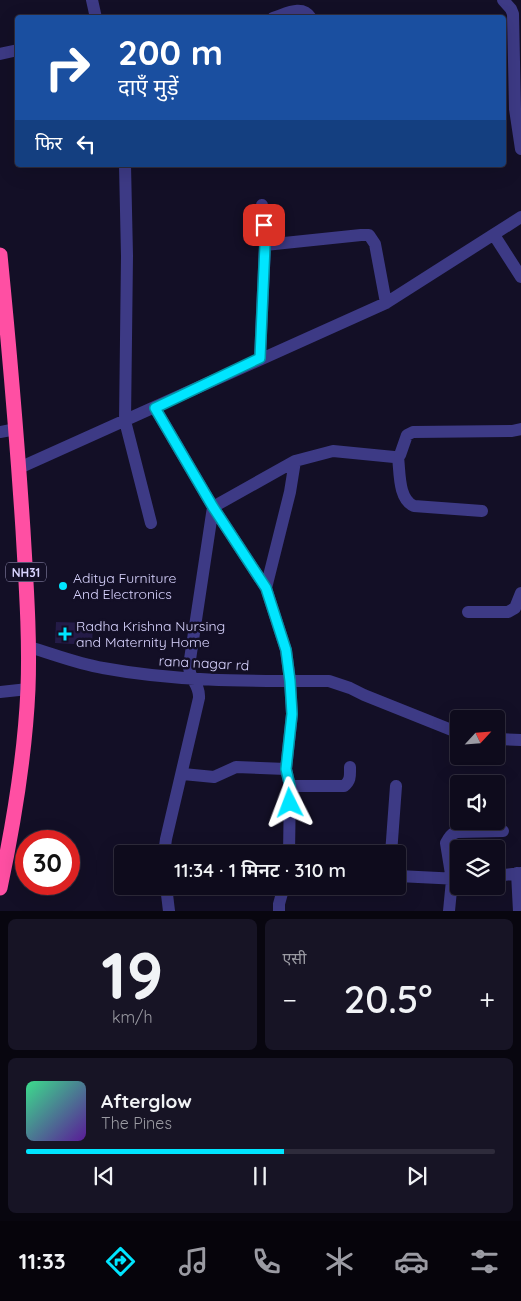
<!DOCTYPE html>
<html lang="hi">
<head>
<meta charset="utf-8">
<style>
  body { margin:0; font-family:Quicksand,"Noto Sans Devanagari",sans-serif; background:#171425; color:#f1f3f6; height:100vh; display:flex; flex-direction:column; font-size:19px; white-space:nowrap }
  * { box-sizing:border-box; margin:0 }
  p { font-size:16px; color:#9b9ba3 }
  .icon { flex:none; width:28px; height:28px; fill:none; stroke:currentColor; stroke-width:2; stroke-linecap:round; stroke-linejoin:round }
  .map { position:relative; height:911px; overflow:hidden }
  .details { display:flex; flex-direction:column; gap:8px; padding:8px; background:#08060f; flex:1 }
  .details>* { flex:none }
  .banner { position:absolute; left:15px; top:15px; width:491px; height:152px; border-radius:5px; box-shadow:0 5px 20px #0002,0 0 0 1px #2e2b3b; background:#1a4fa0; color:#fff; overflow:hidden }
  .needle { width:32px; rotate:64deg }
  .fabs { position:absolute; left:450px; top:710px; display:grid; gap:10px }
  .fabs a { display:grid; place-items:center; width:55px; height:55px; border-radius:5px; background:#0e0b1c; box-shadow:0 5px 20px #0002,0 0 0 1px #2e2b3b; font-size:25px }
  .speed { position:absolute; left:15px; top:830px; display:flex; gap:10px; font-size:25px; font-weight:700; text-align:center }
  .speed>* { display:grid; place-content:center; width:65px; height:65px; border-radius:50%; background:#0e0b1c; box-shadow:0 5px 20px #0002,0 0 0 1px #2e2b3b; line-height:1 }
  .speed .limit { border:8px solid #d22; background:#fff; color:#111 }
  .pin { position:absolute; display:grid; place-items:center; width:42px; height:42px; color:#fff; margin:-21px; border-radius:10px; box-shadow:0 2px 8px #0006 }
  .me { position:absolute; width:55px; margin:-28px; rotate:357deg; stroke-linejoin:round; filter:drop-shadow(0 0 4px #0008) }
  .turn { display:flex; align-items:center; gap:18px; height:105px; padding:0 20px; font-size:22px }
  .turn .icon { width:65px; height:65px; stroke-width:2.5 }
  .turn b { display:block; font-size:35px; line-height:42px }
  .then { display:flex; align-items:center; height:48px; padding:0 20px; background:#0003; gap:10px; font-size:19px }
  .big { font-size:38px; font-weight:600; line-height:1.1 }
  .details .widget { flex:1; display:flex; flex-direction:column; justify-content:center; gap:8px; min-width:0; padding:0 18px; border-radius:8px; background:#171425 }
  .details .dial { align-items:center; gap:0 }
  .dial b { font-size:65px; line-height:1 }
  .song { display:flex; align-items:center; gap:15px }
  .cover { width:60px; height:60px; border-radius:8px; background:linear-gradient(135deg,hsl(150 70% 55%),hsl(270 70% 35%)) }
  .played { height:5px; border-radius:2px; background:linear-gradient(90deg,#00e5ff 55%,#2e2b3b 55%) }
  .keys { display:flex; justify-content:space-around; direction:ltr }
  .heat { display:flex; justify-content:space-between; align-items:center; font-size:28px; direction:ltr }
  .details .tiles { flex:1; display:grid; gap:8px; grid-template-columns:1fr 1fr }
  .widget:last-child { grid-column:span 2 }
  .trip { position:absolute; left:114px; top:845px; width:292px; height:50px; border-radius:5px; background:#0e0b1c; box-shadow:0 5px 20px #0002,0 0 0 1px #2e2b3b; font-weight:600; line-height:50px; text-align:center }
  .menu { display:flex; height:80px; justify-content:space-around; align-items:center; background:#06040b; color:#9b9ba3 }
  .menu .icon { width:35px; height:35px }
  .menu .selected { color:#00e5ff }
  .menu b { font-size:22px; color:#f1f3f6 }
  .map>svg:first-child { display:block }
</style>
</head>
<body>
<div class="map">
<svg width="521" height="911" viewBox="0 0 521 911">
  <rect width="100%" height="100%" fill="#130f26"/>
  <path fill="#241b47" d="M56,622l37,1 -1,22 -37,-2z"/>
  <g fill="none" stroke-linecap="round" stroke-linejoin="round">
    <path stroke="#3d3a85" stroke-width="12" d="M92,0l4,18
      M503,0l8,9 2,5 2,95 6,40
      M273,18c13,-4 29,-14 38,0
      M0,54l18,-4
      M125,165l2,91 -2,165 26,102
      M494,235l27,42
      M265,245l96,-10h8l6,9 11,59
      M260,358l5,-113 -3,-40
      M155,408l58,99 53,81 20,62 4,31 2,33 -6,55 4,17 -1,68
      M0,432l16,-3
      M398,457c2,15 0,42 16,49l68,5
      M19,468l367,-165 135,-86
      M266,588l24,-96 5,-31
      M468,612h40l7,-4 6,-15
      M29,647c24,7 49,17 74,21 75,14 150,13 226,13l21,7 14,7 95,38
      M0,692l28,-3
      M496,739l25,1
      M183,774l31,3 22,-10 50,2
      M290,786h54c7,-5 6,-11 6,-19
      M164,854l2,-15 33,-141c1,-14 -10,-18 -10,-32l24,-159 82,-46 38,-10 61,6 6,-2 7,-20 6,-3 99,-1 9,-2
      M391,854l5,-68
      M517,873l2,38
      M398,876l61,3
      M496,876l25,-3
      M166,886l3,25
      M279,911v-7l5,-18
      M449,911l3,-31 -6,-37c3,-6 5,-9 11,-11l46,-1"/>
    <path stroke="#ff4fa3" stroke-width="15" d="M0,255c9,91 17,183 23,275 3,53 7,106 5,159 -3,67 -14,133 -28,199"/>
  </g>
  <g fill="none" stroke-linecap="round" stroke-linejoin="round">
    <g stroke="#0095a6" stroke-width="12">
      <path id="route" d="M264,225l1,20 -5,113 -105,50 58,99 53,81 20,62 4,31 2,33 -6,55 4,17v17"/>
    </g>
    <use href="#route" stroke="#00e5ff" stroke-width="9"/>
  </g>
  <g fill="#00e5ff" stroke="#130f26" stroke-width="2">
    <circle cx="63" cy="586" r="5"/>
    <path d="M62.5 626.5h5v5h5v5h-5v5h-5v-5h-5v-5h5z"/>
  </g>
  <g text-anchor="middle" dominant-baseline="central" stroke-width="5" stroke-linejoin="round" paint-order="stroke">
    <rect fill="#130f26" stroke="#9e99be" stroke-width="1" x="6" y="562.5" width="40" height="19" rx="4"/>
    <g font-size="12" font-weight="bold" fill="#d9d4ff">
      <text x="26" y="572">NH31</text>
    </g>
    <g font-size="14" fill="#d9d4ff" stroke="#130f26" text-anchor="start">
      <text x="73" y="578">Aditya Furniture<tspan x="73" dy="16">And Electronics</tspan></text>
      <text x="76" y="626">Radha Krishna Nursing<tspan x="76" dy="16">and Maternity Home</tspan></text>
    </g>
    <g font-size="14" fill="#d9d4ff" stroke="#130f26">
      <text transform="translate(204 663) rotate(3)">rana nagar rd</text>
    </g>
  </g>
</svg>
<div class="fabs">
<a><svg class="needle" viewBox="-14 -14 28 28"><path d="M0-13l5 13h-10z" fill="#e53935"/><path d="M0 13l5-13h-10z" fill="#9b9ba3"/></svg></a>
<a><svg class="icon" aria-label="sound" viewBox="0 0 24 24"><path d="M4 9h4l5-4v14l-5-4H4zM17 9q2 3 0 6"/></svg></a>
<a><svg class="icon" aria-label="layers" viewBox="0 0 24 24"><path d="M12 4l9 5-9 5-9-5zM3 14l9 5 9-5"/></svg></a>
</div>
<div class="speed"><div class="limit">30</div></div>
<div class="pin" style="left:264px;top:225px;background:#d93025"><svg class="icon" aria-label="arrive" viewBox="0 0 24 24"><path d="M6 21V4h12l-3 4 3 4H6"/></svg></div>
<svg class="me" style="left:290px;top:803px" viewBox="-20 -20 40 40"><path d="M0-17L14 15 0 8-14 15z" fill="#00e5ff" stroke="#fff" stroke-width="4"/></svg>
<div class="trip">11:34 · 1 मिनट · 310 m</div>
<div class="banner">
<div class="turn"><svg class="icon" aria-label="right" viewBox="0 0 24 24"><path d="M7 20v-9h11M14 6l5 5-5 5"/></svg><div><b>200 m</b>दाएँ मुड़ें</div></div>
<div class="then">फिर<svg class="icon" aria-label="left" viewBox="0 0 24 24"><path d="M17 20v-9H6M10 6l-5 5 5 5"/></svg></div>
</div>
</div>
<section class="details">
<div class="tiles">
<div class="widget dial"><b>19</b><p>km/h</p></div>
<div class="widget"><p>एसी</p>
<div class="heat"><a>−</a><b class="big">20.5°</b><a>+</a></div>
</div>
<div class="widget">
<div class="song"><i class="cover"></i><div><b>Afterglow</b><p>The Pines</p></div></div>
<div class="played"></div>
<div class="keys"><svg class="icon" aria-label="previous" viewBox="0 0 24 24"><path d="M18 5L8 12l10 7zM5 5v14"/></svg><svg class="icon" aria-label="pause" viewBox="0 0 24 24"><path d="M8 5v14M16 5v14"/></svg><svg class="icon" aria-label="next" viewBox="0 0 24 24"><path d="M6 5l10 7-10 7zM19 5v14"/></svg></div>
</div>
</div>
</section>
<nav class="menu">
<b>11:33</b>
<svg class="icon selected" aria-label="directions" viewBox="0 0 24 24"><path d="M12 3l9 9-9 9-9-9zM9 14v-3h6M13 9l2 2-2 2"/></svg>
<svg class="icon" aria-label="music" viewBox="0 0 24 24"><path d="M9 18V5l10-2v13"/><circle cx="6" cy="18" r="3"/><circle cx="16" cy="16" r="3"/></svg>
<svg class="icon" aria-label="phone" viewBox="0 0 24 24"><path d="M5 4h4l2 5-3 2q2 4 5 5l2-3 5 2v4C11 20 4 13 5 4z"/></svg>
<svg class="icon" aria-label="climate" viewBox="0 0 24 24"><path d="M12 3v18M4 7l16 10M4 17L20 7"/></svg>
<svg class="icon" aria-label="car" viewBox="0 0 24 24"><path d="M5 17H2v-5l4-1 3-4h7l3 4 3 1v5h-3M9 17h6M6 11h13"/><circle cx="7" cy="17" r="2"/><circle cx="17" cy="17" r="2"/></svg>
<svg class="icon" aria-label="filters" viewBox="0 0 24 24"><path d="M4 7h16M4 17h16"/><circle cx="9" cy="7" r="2"/><circle cx="15" cy="17" r="2"/></svg>
</nav>
</body>
</html>
